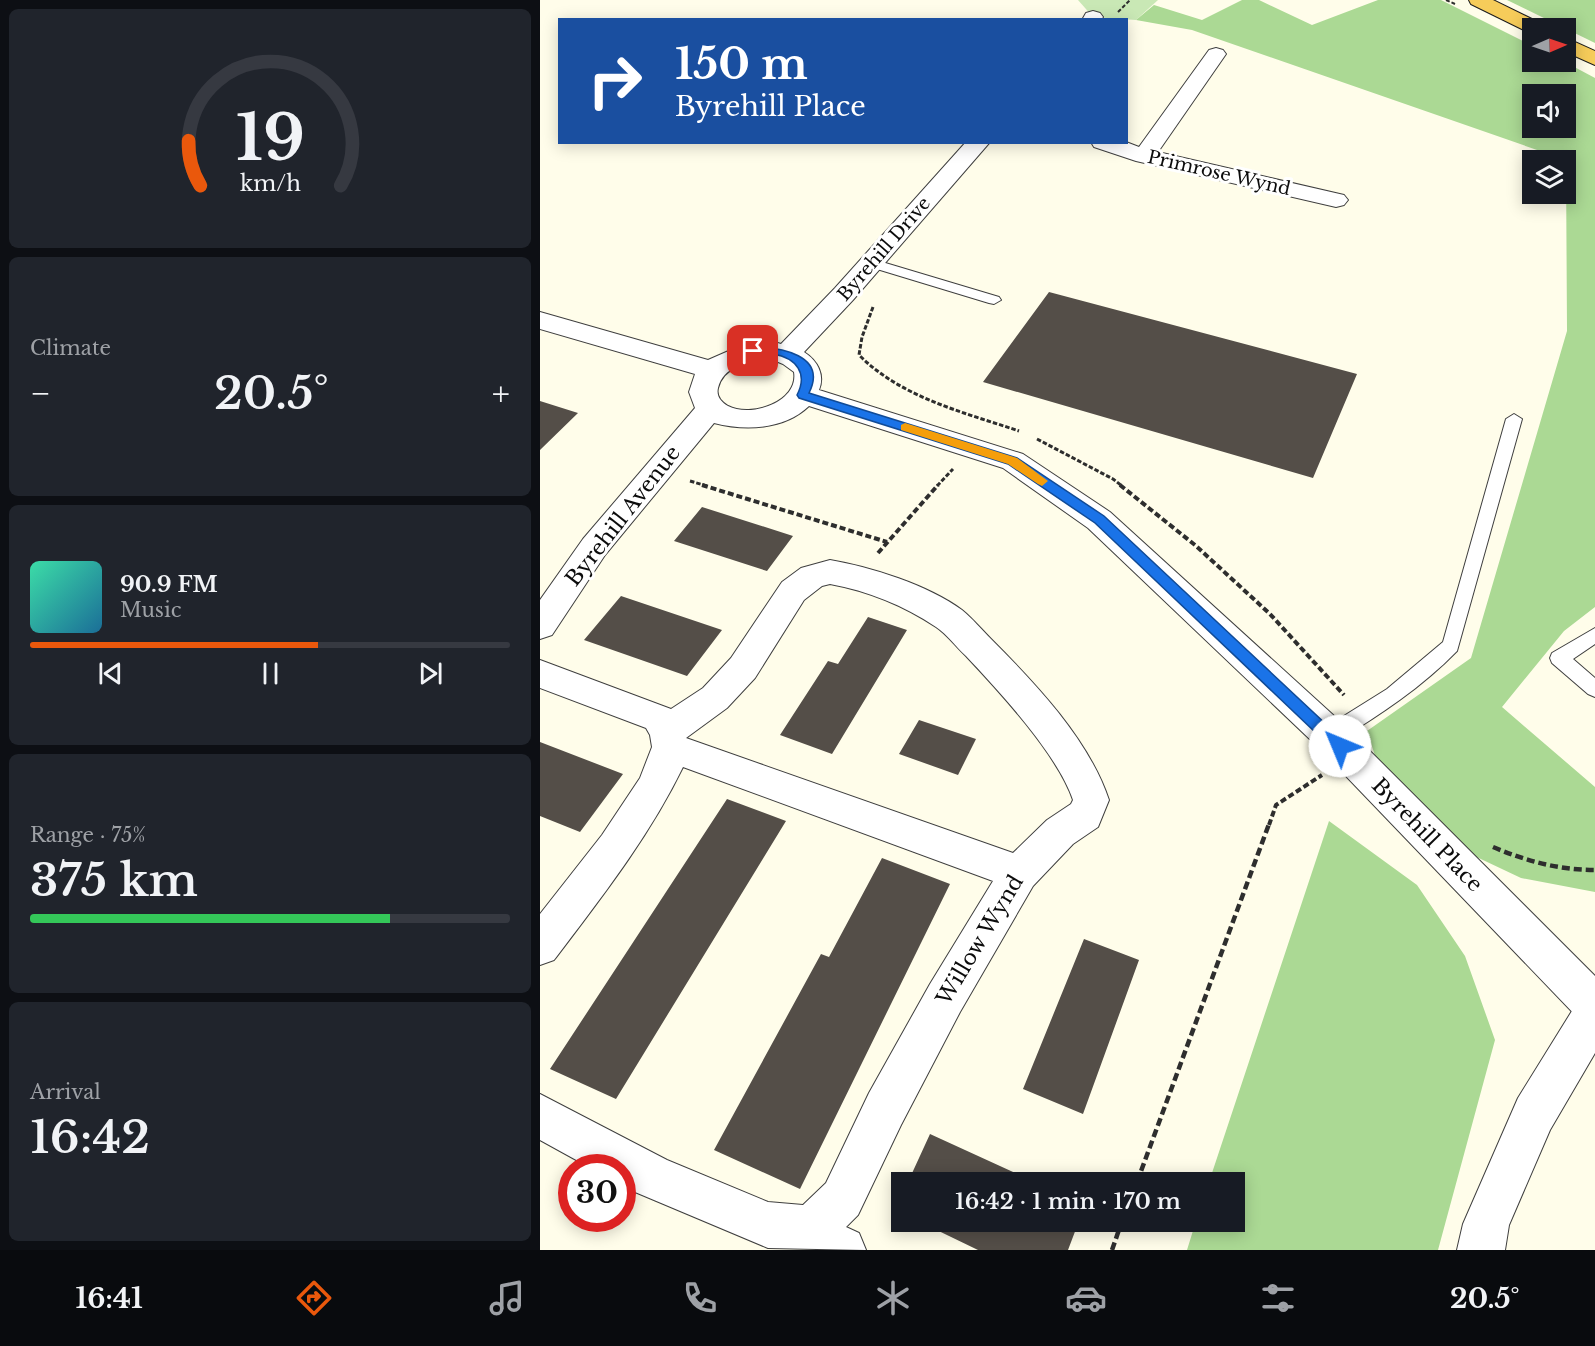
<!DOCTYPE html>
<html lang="en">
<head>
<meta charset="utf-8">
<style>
  body { margin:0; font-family:"Libre Baskerville",serif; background:#20242c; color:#f1f3f6; height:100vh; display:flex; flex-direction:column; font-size:22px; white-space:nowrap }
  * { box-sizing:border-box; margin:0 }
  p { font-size:20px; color:#9ea1a6 }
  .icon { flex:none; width:33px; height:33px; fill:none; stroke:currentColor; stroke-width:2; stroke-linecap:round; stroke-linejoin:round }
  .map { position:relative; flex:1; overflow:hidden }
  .panel { display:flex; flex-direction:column; gap:9px; padding:9px; background:#0d0f14; width:540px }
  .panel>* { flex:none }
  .banner { position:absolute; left:18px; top:18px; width:570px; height:126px; border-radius:0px; box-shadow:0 3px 15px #0003; background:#1a4fa0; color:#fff; overflow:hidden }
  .needle { width:39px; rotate:88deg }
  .tools { position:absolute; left:982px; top:18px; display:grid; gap:12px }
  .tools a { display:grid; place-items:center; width:54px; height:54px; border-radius:0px; background:#171b24; box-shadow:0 3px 15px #0003; font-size:30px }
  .speed { position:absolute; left:18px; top:1154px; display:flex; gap:12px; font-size:30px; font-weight:700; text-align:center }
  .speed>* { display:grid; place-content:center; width:78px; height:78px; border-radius:50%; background:#171b24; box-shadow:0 3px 15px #0003; line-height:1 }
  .speed .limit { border:9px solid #d22; background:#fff; color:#111 }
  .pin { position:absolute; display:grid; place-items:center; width:51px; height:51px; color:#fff; margin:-26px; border-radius:12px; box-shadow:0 3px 9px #0006 }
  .me { position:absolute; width:66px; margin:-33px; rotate:315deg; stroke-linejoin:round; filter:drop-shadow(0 0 4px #0008) }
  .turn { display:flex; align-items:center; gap:21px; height:126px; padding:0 18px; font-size:27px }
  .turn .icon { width:78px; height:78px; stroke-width:2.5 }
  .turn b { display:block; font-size:42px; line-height:51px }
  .big { font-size:45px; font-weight:600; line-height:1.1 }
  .panel .tile { flex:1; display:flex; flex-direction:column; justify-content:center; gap:9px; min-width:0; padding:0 21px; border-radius:9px; background:#20242c }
  .panel .dial { align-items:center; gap:0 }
  .dial svg { height:156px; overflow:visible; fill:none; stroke:#363941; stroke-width:7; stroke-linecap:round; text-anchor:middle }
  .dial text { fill:#f1f3f6; stroke:none }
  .song { display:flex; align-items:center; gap:18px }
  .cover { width:72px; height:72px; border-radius:9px; background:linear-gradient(135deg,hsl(160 70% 55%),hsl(200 70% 35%)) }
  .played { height:6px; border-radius:3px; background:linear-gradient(90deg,#ea580c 60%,#363941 60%) }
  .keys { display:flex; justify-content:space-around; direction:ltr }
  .heat { display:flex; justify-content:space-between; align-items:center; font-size:33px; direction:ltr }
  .charge { height:9px; border-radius:4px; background:linear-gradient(90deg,#34c759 75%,#363941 0) }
  .trip { position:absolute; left:351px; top:1172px; width:354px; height:60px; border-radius:0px; background:#171b24; box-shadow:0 3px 15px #0003; font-weight:600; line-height:60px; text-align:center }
  .tab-bar { display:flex; height:96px; justify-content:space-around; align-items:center; background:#090b0e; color:#9ea1a6 }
  .tab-bar .icon { width:42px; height:42px }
  .tab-bar .on { color:#ea580c }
  .tab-bar b { font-size:27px; color:#f1f3f6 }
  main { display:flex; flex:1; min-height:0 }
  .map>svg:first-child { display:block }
</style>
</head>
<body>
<main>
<section class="panel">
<div class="tile dial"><svg viewBox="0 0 100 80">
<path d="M14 69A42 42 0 1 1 86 69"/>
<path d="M14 69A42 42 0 0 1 8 46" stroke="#ea580c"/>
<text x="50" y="56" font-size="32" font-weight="700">19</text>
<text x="50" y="72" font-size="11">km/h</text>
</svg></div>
<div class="tile"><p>Climate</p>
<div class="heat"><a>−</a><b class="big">20.5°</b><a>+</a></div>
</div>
<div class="tile">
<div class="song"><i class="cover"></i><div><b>90.9 FM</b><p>Music</p></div></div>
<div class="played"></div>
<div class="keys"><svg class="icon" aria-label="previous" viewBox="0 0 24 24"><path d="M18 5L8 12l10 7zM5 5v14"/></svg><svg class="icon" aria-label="pause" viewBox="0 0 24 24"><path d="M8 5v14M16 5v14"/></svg><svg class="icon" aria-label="next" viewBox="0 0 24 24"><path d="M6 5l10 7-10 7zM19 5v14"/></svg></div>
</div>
<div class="tile"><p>Range · 75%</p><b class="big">375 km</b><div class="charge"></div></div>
<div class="tile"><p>Arrival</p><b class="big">16:42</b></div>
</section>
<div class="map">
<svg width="1055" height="1250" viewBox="0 0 1055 1250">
  <rect width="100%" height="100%" fill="#fffdea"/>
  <path fill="#c9e8b5" d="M538,0h80l-22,20 -43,-3z"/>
  <path fill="#abd994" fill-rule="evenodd" d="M702,0h17l53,25 66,-25h63l92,46v16h32l30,16v529l-31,24 -62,76 93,80v105l-74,-14 -55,-26 -89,-90 -7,-22 -13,-2 114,-80 96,-327 -1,-171 -374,-130 -56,-10 18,-15 48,15zM993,94h33v34h-33z
    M967,0h88v43z
    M789,821l88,64 48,71 30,84 -57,210h-251l9,-29h38v-39h-25z"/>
  <path fill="#544e48" d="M509,292l308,82 -44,104 -330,-96z
    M0,401l38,12 -38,37z
    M162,507l91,29 -26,35 -93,-30z
    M81,596l101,34 -35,46 -103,-36z
    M328,617l39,13 -75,124 -52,-19 48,-74 10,3z
    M379,720l57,19 -18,36 -59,-21z
    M0,742l83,32 -43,58 -40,-16z
    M187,799l59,22 -170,278 -66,-30z
    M342,858l68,26 -150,305 -86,-39 107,-196 8,3z
    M544,939l55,21 -56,154 -60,-25z
    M390,1134l105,48h-127z
    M378,1221h161l-11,29h-90z"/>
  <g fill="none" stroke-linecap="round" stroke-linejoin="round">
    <g stroke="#3f3f3f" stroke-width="2">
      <path id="service" d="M332,259l127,38 2,3 -7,4 -5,-1 -122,-37 -2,-3z
        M974,414l8,5 -65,232c-35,36 -77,64 -120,90l-7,2 -7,-2 -3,-6 3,-6 64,-40 56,-47 63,-223z
        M1055,628v16l-22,15 22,19v19l-7,-3 -36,-31 -2,-5 2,-5z"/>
    </g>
    <g stroke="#3f3f3f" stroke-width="2">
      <path id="minor" d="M553,11l7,2 3,4 -2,3h-19l4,-7z
        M676,48l7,2 3,4 -68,98 186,43 4,5 -4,5 -8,2 -200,-46 -42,-14 -3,-5h35l13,5 70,-97z
        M426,142h24l-137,158 -49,52c14,9 21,23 15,38l204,64 87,58 233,212 252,252v50l-15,-6 -263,-274 -229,-218 -85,-60 -194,-62c-25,24 -64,25 -95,17l-109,132 -53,80 -12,4v-39l43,-61 112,-131 -6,-16 6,-18 -155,-45v-17l168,48 32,-14 31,-5 10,3 54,-56zM231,359l12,5 11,8c5,30 -43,46 -66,34 -7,-4 -12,-10 -10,-18 6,-24 33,-26 53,-29z
        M290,560c41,7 98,25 132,50 10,8 20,20 29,29 45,45 98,101 118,161l-11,27 -25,17 -40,42 -73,126 -59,113 -43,90 -12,12 13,6 7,17 -98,-2 -133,-56 -13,-7v-18h-33l-49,-27v-46l127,66 101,42 35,3 23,-22 43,-90 61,-109 63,-103 -310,-114c-34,70 -82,131 -129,193l-14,5v-51l62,-79 38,-57 12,-31 -2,-12 -4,-7 -106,-40v-28l131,49 32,-21 28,-30 51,-76 19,-14zM290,584c38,7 73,21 106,43 11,7 20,20 30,29 33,35 92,99 107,144l-2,4 -24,16 -34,33 -327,-115 41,-30 28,-30 49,-78 18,-14z"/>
    </g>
    <g stroke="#3f3f3f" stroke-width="2">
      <path id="tertiary" d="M1055,992v61l-45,77 -41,95 -4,25h-48l6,-26 55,-126 62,-100z"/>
    </g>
    <g stroke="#1d1d1d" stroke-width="2">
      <path id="trunk" d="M929,0h24l49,24 3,4h-12v5l-5,-1 -57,-28z
        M1026,38l29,13v14l-29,-13z"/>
    </g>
    <path stroke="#2e2e2e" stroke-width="2" stroke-dasharray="4 2" stroke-linecap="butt" d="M906,0l9,4
      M578,12l12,-12"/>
    <path stroke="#2e2e2e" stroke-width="3" stroke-dasharray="4.5 2" stroke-linecap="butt" d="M333,307l-11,30 -3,18c43,43 104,57 160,76
      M497,439l76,40 9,7
      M150,481l17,5
      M397,486l16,-17"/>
    <path stroke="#2e2e2e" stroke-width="4" stroke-dasharray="6 3" stroke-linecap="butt" d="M162,485l185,57
      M580,485l75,60 75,69 74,81
      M338,553l60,-68
      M729,825l7,-20 46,-30"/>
    <path stroke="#2e2e2e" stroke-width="4.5" stroke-dasharray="8 4" stroke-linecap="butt" d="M953,847c33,14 66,23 102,23
      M597,1182l132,-358
      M572,1250l10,-29"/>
    <use href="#service" fill="#fff" fill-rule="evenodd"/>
    <use href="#minor" fill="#fff" fill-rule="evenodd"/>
    <use href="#tertiary" fill="#fff" fill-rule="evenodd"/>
    <use href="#trunk" fill="#f6cc5a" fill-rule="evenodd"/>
  </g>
  <path fill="#1a73e8" stroke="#114b97" stroke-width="1.5" d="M213,347c27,0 75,8 56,46l208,65 87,58 241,226 2,4 -2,5 -5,1 -5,-1 -240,-228 -87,-59 -209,-66 -2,-3c11,-21 0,-37 -24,-41 -8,-1 -16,1 -24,-1v-5z"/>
  <path fill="#f59e0b" d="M365,423l112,35 31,23 -6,5 -4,-2 -30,-20 -107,-34v-5z"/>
  <g text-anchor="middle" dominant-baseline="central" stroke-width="6" stroke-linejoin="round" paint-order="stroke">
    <g font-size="18" fill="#0c0c0c" stroke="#fff">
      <text transform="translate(679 173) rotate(13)">Primrose Wynd</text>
      <text transform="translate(344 249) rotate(-49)">Byrehill Drive</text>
    </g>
    <g font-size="21" fill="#0c0c0c" stroke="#fff">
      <text transform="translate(83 516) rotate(-52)">Byrehill Avenue</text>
      <text transform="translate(887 835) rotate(46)">Byrehill Place</text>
      <text transform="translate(440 940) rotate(-59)">Willow Wynd</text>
    </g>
  </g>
</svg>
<div class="tools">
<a><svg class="needle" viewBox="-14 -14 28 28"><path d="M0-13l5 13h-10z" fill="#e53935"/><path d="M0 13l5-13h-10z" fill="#9ea1a6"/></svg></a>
<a><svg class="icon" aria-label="sound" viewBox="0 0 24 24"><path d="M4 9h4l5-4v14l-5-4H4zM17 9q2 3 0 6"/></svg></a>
<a><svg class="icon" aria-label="layers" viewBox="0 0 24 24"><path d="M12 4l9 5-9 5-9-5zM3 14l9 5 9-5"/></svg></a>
</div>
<div class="speed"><div class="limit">30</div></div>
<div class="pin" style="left:213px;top:351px;background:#d93025"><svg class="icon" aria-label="arrive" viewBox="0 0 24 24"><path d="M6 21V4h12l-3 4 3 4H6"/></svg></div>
<svg class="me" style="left:800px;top:746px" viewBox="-20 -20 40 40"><circle r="19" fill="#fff"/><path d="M0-13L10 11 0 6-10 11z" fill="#1a73e8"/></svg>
<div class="trip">16:42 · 1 min · 170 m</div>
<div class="banner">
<div class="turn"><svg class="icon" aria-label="right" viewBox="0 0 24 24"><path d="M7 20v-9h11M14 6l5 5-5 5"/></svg><div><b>150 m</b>Byrehill Place</div></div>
</div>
</div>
</main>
<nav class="tab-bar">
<b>16:41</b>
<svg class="icon on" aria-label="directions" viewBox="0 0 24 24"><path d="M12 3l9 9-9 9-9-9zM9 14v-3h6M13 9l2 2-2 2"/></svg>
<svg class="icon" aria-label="music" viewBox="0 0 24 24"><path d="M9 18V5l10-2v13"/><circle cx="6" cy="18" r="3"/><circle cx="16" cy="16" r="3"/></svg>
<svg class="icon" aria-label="phone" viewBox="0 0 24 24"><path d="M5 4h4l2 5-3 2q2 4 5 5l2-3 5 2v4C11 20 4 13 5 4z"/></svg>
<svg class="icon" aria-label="climate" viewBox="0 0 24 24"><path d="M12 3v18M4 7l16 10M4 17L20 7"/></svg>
<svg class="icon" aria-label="car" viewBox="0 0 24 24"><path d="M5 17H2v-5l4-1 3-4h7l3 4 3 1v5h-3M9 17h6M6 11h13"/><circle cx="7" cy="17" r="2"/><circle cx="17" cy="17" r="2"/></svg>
<svg class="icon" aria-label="filters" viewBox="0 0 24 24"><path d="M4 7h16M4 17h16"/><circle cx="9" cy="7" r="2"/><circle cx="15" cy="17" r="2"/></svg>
<b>20.5°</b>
</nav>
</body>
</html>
